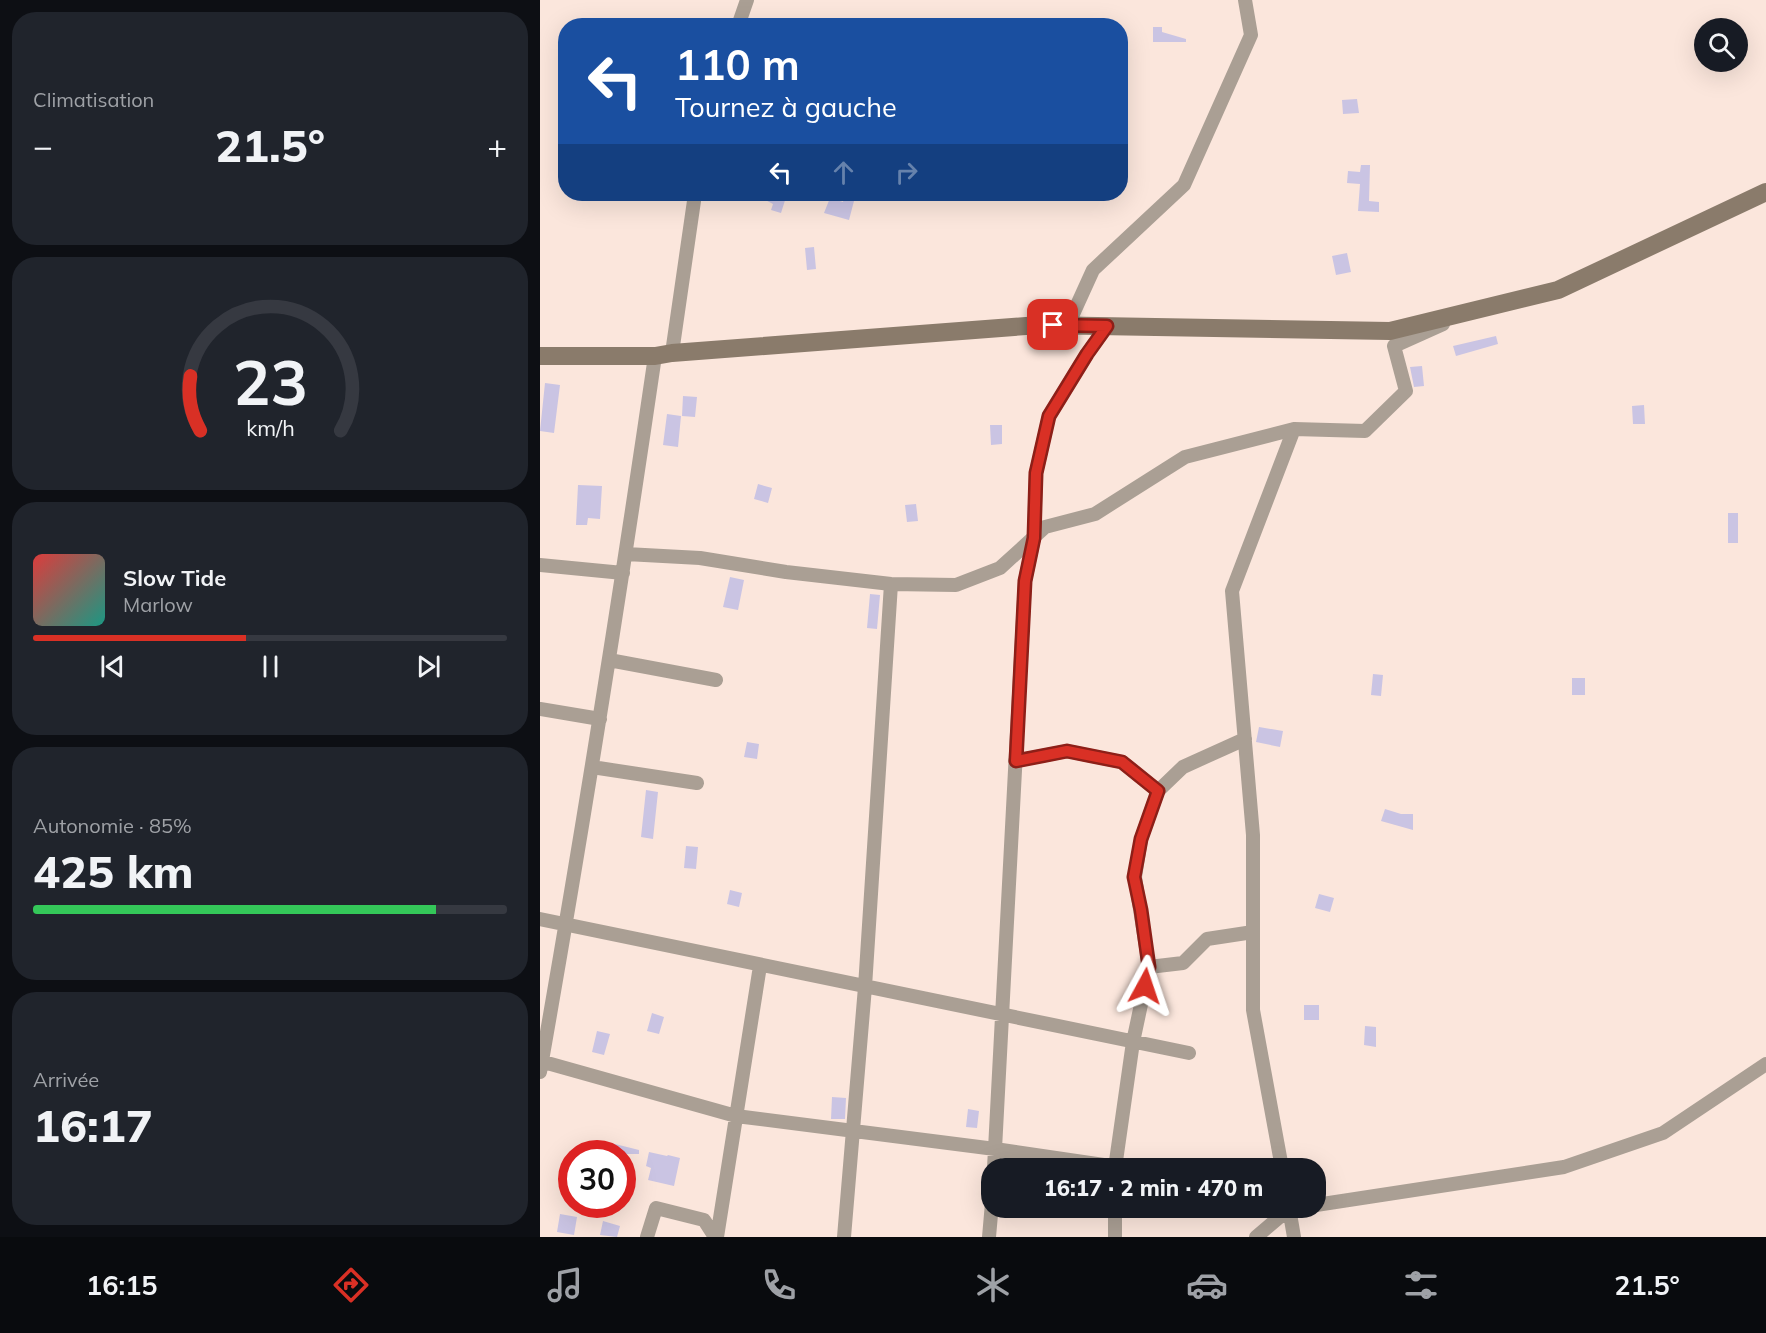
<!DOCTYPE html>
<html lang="fr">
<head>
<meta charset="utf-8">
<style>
  body { margin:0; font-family:Mulish,sans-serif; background:#20242c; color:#f1f3f6; height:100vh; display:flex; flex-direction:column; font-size:22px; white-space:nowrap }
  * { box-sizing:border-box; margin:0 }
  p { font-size:20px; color:#9ea1a6 }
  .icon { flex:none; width:33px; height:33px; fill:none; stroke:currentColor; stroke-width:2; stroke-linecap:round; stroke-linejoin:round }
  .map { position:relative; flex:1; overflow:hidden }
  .sheet { display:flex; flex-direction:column; gap:12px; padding:12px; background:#0d0f14; width:540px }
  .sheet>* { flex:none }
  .top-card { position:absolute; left:18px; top:18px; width:570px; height:183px; border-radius:24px; box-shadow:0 6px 24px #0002; background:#1a4fa0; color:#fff; overflow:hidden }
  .controls { position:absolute; left:1154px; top:18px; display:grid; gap:12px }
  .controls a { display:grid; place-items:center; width:54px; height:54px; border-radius:50%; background:#171b24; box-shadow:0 6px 24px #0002; font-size:30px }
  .speed { position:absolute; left:18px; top:1140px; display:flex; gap:12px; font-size:30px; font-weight:700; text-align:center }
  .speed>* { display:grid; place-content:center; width:78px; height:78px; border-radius:50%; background:#171b24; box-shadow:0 6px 24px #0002; line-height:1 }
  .speed .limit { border:9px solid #d22; background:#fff; color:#111 }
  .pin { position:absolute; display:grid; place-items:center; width:51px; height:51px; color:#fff; margin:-26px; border-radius:12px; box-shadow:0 3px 9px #0006 }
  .me { position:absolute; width:66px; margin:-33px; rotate:5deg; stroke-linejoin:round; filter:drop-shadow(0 0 4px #0008) }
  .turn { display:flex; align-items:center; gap:21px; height:126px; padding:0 18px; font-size:27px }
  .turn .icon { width:78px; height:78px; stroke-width:2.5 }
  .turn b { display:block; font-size:42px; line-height:51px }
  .lanes { display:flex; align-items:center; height:57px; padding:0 18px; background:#0003; justify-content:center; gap:30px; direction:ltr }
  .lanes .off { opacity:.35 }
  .big { font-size:45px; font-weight:800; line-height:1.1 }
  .sheet .card { flex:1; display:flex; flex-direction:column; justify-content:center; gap:9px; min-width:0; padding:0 21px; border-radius:24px; background:#20242c }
  .sheet .dial { align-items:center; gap:0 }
  .dial svg { height:156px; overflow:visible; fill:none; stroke:#363941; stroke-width:7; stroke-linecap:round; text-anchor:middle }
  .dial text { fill:#f1f3f6; stroke:none }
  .song { display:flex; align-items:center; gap:18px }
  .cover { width:72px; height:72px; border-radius:9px; background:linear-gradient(135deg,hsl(0 70% 55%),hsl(170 70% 35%)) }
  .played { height:6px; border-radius:3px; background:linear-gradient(90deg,#d93025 45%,#363941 45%) }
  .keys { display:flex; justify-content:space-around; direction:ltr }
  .heat { display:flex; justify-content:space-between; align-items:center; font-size:33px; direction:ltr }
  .charge { height:9px; border-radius:4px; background:linear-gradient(90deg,#34c759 85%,#363941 0) }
  .trip { position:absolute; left:441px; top:1158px; width:345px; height:60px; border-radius:24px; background:#171b24; box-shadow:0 6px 24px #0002; font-weight:800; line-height:60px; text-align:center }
  .tabs { display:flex; height:96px; justify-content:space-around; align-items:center; background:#090b0e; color:#9ea1a6 }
  .tabs .icon { width:42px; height:42px }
  .tabs .on { color:#d93025 }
  .tabs b { font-size:27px; color:#f1f3f6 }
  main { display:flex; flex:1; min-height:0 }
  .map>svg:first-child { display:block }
</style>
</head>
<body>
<main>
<section class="sheet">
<div class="card"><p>Climatisation</p>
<div class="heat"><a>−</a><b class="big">21.5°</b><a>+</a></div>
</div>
<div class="card dial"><svg viewBox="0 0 100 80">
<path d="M14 69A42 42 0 1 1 86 69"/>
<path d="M14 69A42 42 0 0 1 9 41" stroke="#d93025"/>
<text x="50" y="56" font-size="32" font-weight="700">23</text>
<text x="50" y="72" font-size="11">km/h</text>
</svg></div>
<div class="card">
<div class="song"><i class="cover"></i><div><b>Slow Tide</b><p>Marlow</p></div></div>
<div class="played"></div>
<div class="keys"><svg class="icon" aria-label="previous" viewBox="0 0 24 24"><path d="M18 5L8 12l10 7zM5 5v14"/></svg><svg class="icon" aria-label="pause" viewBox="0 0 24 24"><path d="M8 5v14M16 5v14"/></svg><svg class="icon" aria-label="next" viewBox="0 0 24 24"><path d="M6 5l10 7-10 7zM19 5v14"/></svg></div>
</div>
<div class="card"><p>Autonomie · 85%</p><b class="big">425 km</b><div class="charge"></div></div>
<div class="card"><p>Arrivée</p><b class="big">16:17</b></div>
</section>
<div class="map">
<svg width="1226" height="1237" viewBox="0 0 1226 1237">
  <rect width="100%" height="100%" fill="#fbe6dc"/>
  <path fill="#cac4e3" d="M613,27h9v5l24,7v3h-33z
    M817,99l2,14 -16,1 -1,-14z
    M821,165h9l-1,36 10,1v10l-21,-1 2,-27 -13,-1 1,-12 12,1z
    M214,194h33l-6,19 -10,-3 2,-6z
    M290,198l13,4 1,-4 10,3 -5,19 -25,-7z
    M274,247l2,22 -9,1 -2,-22z
    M807,253l4,19 -15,3 -4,-19z
    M956,336l2,8 -42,12 -3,-10z
    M882,366l2,20 -10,1 -4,-20z
    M5,383l15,2 -6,48 -14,-2z
    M143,396l14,1 -2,20 -13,-1z
    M1104,405l1,19h-12l-1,-18z
    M127,414l14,2 -3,31 -15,-2z
    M450,425h12v19l-11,1z
    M218,484l14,4 -4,15 -14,-4z
    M38,485l24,1 -2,33 -12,-1 -1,7h-11z
    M376,504l2,17 -11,1 -2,-17z
    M1188,513h10v30h-10z
    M190,577l14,3 -6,30 -15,-3z
    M330,594l10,1 -3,34 -10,-1z
    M833,674l10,1 -2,21 -10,-1z
    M1032,678h13v17h-13z
    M719,727l24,4 -3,16 -24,-5z
    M207,742l12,2 -2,15 -13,-2z
    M106,790l12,2 -5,47 -12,-2z
    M845,809l16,5h12v16l-32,-9z
    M146,846l12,1 -2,22 -12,-1z
    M190,890l12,3 -3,14 -12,-3z
    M779,894l15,4 -4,14 -15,-4z
    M764,1005h15v15h-15z
    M112,1013l12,4 -5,17 -12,-3z
    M825,1026l11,1v20l-12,-2z
    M57,1031l13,3 -6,21 -12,-3z
    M292,1097l14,1 -1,21h-14z
    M428,1109l11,2 -2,17 -11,-1z
    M71,1143l28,7v4h-31z
    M109,1152l18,4 1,-1 12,3 -6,28 -26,-6 3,-12 -5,-2z
    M20,1214l17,3 -3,18 -17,-3z
    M63,1221l17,5 -3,11 -17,-2z"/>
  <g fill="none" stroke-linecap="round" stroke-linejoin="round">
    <path stroke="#aa9f94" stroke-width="14" d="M198,26l9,-26
      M528,325l25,-55 91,-85 67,-150 -6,-35
      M132,353l23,-159
      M86,554l74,4 86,14 105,12 65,1 44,-17 45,-41 50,-13 90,-57 109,-28 71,2 41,-40 -12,-45 49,-22
      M0,565l83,8
      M69,660l107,20
      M0,709l60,10
      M475,761l52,-10 55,11 36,29
      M52,767l105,16
      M0,919l649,134
      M609,967l34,-4 24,-24 46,-7
      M0,1061l196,55 259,33 129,19
      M0,1072c42,-238 80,-477 115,-716
      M454,1168l31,-587 9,-43 2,-65 13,-57 38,-62 20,-28
      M575,1168l18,-126 16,-75 -14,-90 6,-38 17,-48 25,-24 62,-28
      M742,1168l-29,-158v-175l-21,-244 62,-162
      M776,1205l248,-38 99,-34 103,-69
      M749,1208l5,29
      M107,1237l9,-29 48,12 11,17
      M177,1237l43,-271
      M304,1237l21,-250 26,-403
      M449,1237l3,-34
      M575,1237v-29
      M716,1237l33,-28 -6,-1"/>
    <path stroke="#8a7b6b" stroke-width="18" d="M0,356h115l17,-3 367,-28 351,6 168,-41 208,-98"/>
  </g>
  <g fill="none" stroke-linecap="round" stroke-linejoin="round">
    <g stroke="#8d1f18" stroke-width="15">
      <path id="route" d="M513,325l54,1 -20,28 -38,62 -13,57 -2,65 -9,43 -9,180 51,-10 55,11 36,29 -17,48 -7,38 7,33 8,57 -4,19"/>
    </g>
    <use href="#route" stroke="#d93025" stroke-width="10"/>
  </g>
</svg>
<div class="controls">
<a><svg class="icon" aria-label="search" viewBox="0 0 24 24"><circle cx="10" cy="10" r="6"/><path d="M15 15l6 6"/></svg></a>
</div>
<div class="speed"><div class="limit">30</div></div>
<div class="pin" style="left:513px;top:325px;background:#d93025"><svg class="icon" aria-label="arrive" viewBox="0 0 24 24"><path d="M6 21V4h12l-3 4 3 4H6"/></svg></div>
<svg class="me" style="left:605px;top:986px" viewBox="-20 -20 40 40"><path d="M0-17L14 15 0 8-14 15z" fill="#d93025" stroke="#fff" stroke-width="4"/></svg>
<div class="trip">16:17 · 2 min · 470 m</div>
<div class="top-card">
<div class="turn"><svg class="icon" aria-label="left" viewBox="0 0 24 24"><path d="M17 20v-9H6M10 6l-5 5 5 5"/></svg><div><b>110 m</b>Tournez à gauche</div></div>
<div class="lanes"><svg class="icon" aria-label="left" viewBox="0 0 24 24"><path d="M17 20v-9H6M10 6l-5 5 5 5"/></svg><svg class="icon off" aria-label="ahead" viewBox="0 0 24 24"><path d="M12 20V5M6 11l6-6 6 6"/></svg><svg class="icon off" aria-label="right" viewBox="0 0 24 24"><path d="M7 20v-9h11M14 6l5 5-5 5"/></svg></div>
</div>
</div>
</main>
<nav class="tabs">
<b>16:15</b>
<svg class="icon on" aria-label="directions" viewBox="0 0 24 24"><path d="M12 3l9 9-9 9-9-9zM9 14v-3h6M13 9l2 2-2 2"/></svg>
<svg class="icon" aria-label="music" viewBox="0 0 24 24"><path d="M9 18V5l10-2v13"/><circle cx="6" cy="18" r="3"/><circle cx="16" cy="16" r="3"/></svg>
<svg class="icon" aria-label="phone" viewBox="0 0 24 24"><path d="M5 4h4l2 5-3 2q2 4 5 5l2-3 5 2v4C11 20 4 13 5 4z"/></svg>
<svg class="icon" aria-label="climate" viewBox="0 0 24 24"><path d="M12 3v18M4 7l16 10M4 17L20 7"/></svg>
<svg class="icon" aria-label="car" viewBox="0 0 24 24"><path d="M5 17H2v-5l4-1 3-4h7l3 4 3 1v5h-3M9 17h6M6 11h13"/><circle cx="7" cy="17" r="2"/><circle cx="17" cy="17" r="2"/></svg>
<svg class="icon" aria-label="filters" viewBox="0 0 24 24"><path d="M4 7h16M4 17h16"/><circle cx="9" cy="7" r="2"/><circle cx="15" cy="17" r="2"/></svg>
<b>21.5°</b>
</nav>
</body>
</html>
